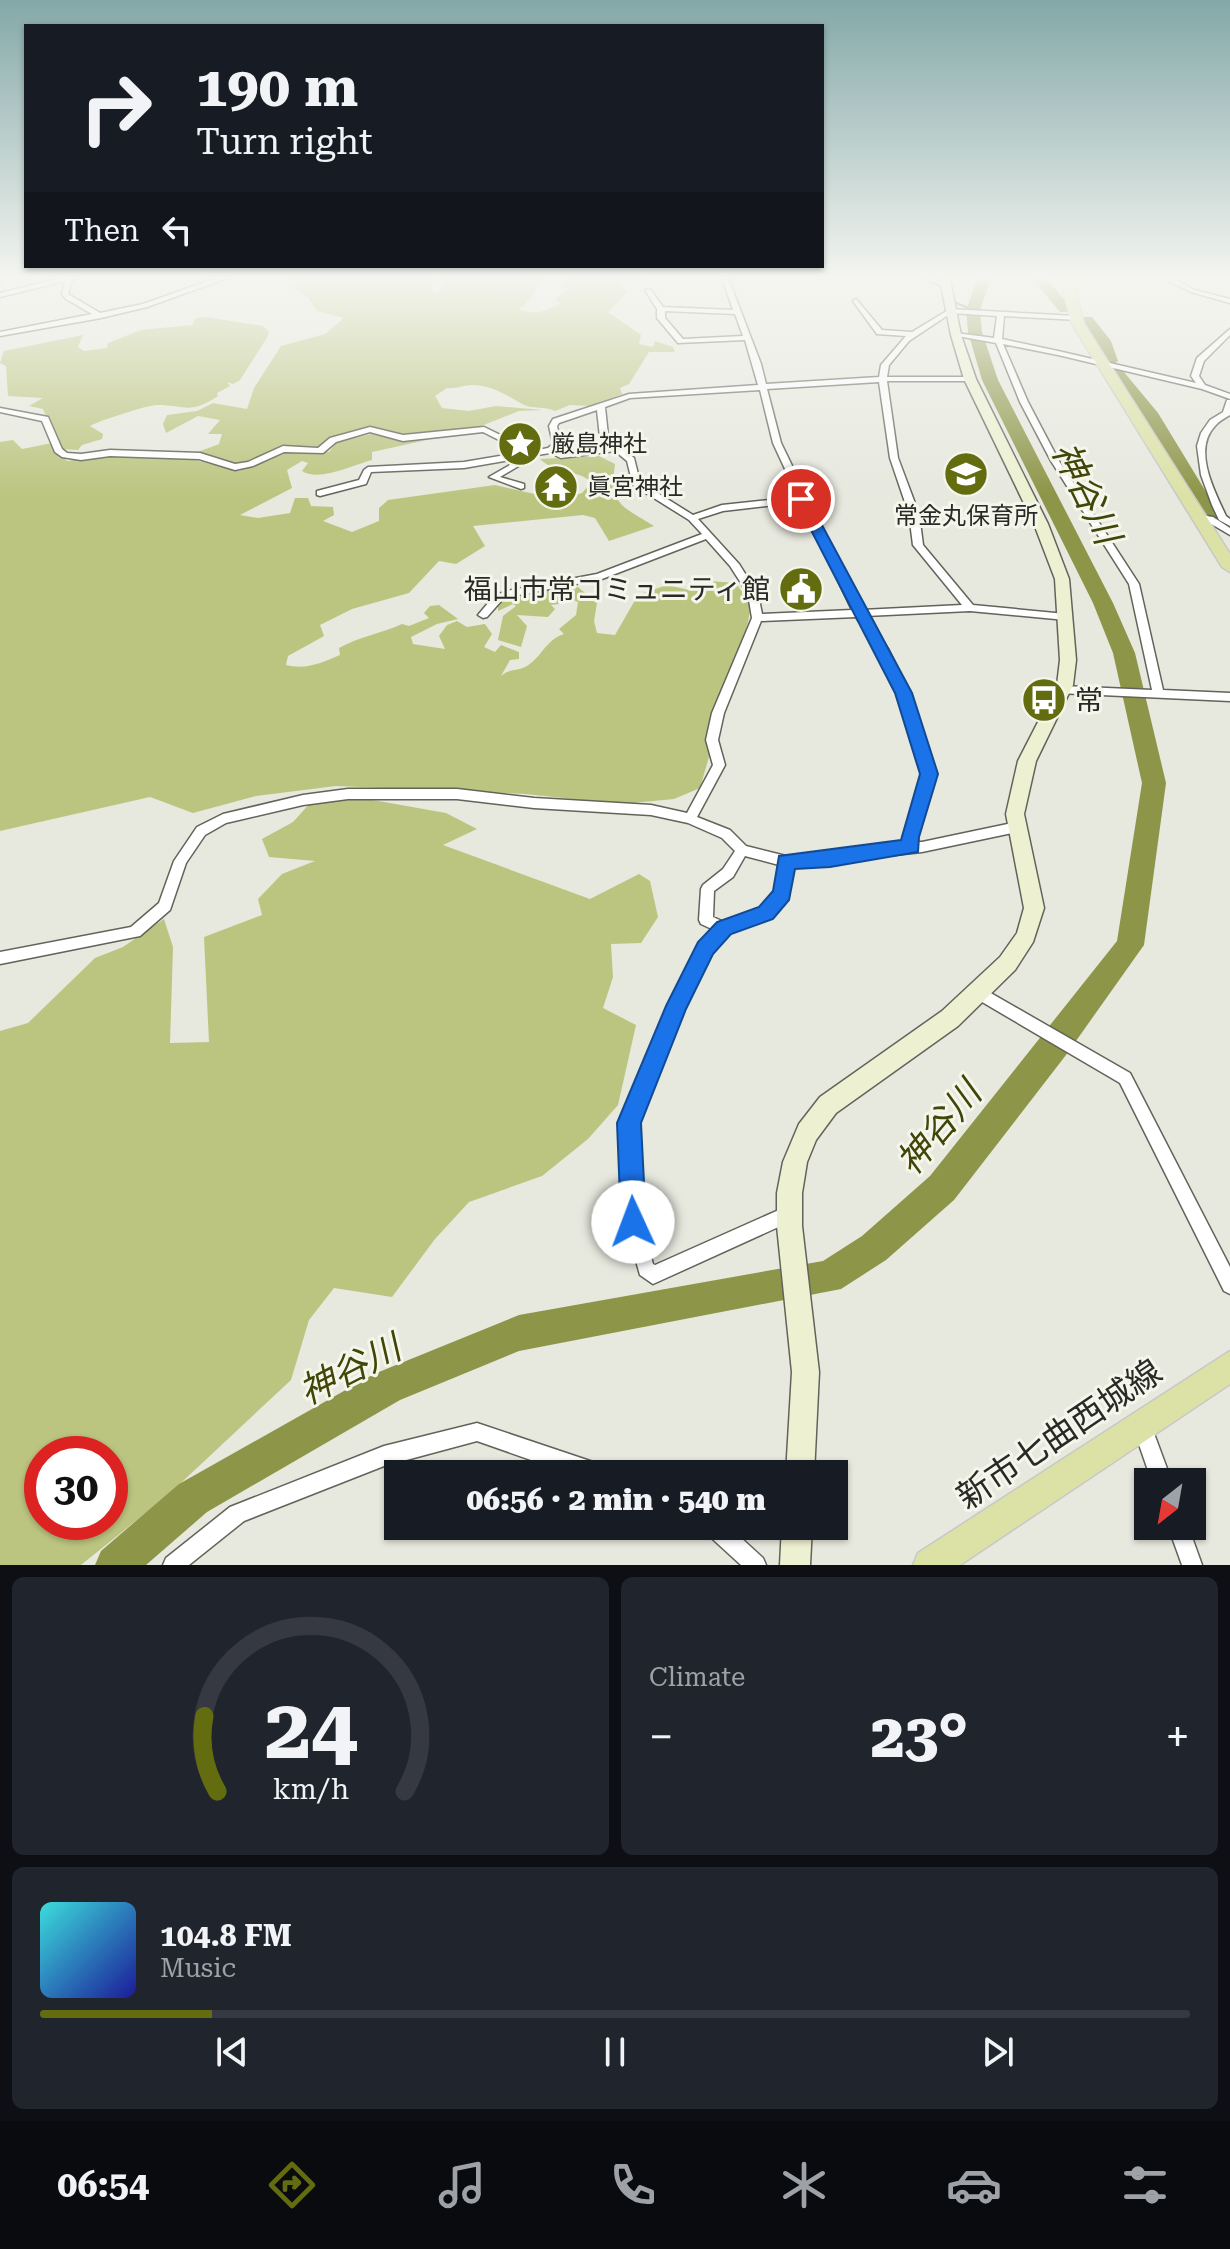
<!DOCTYPE html>
<html lang="en">
<head>
<meta charset="utf-8">
<style>
  body { margin:0; font-family:"Roboto Serif","Noto Sans JP",serif; background:#20242c; color:#f1f3f6; height:100vh; display:flex; flex-direction:column; font-size:30px; white-space:nowrap }
  * { box-sizing:border-box; margin:0 }
  p { font-size:26px; color:#9ea1a6 }
  .icon { flex:none; width:44px; height:44px; fill:none; stroke:currentColor; stroke-width:2; stroke-linecap:round; stroke-linejoin:round }
  .map { position:relative; height:1565px; overflow:hidden }
  .sheet { display:flex; flex-direction:column; gap:12px; padding:12px; background:#0d0f14; flex:1 }
  .sheet>* { flex:none }
  .top-card { position:absolute; left:24px; top:24px; width:800px; height:244px; border-radius:0px; box-shadow:0 2px 6px #0004; background:#171b24; color:#f1f3f6; overflow:hidden }
  .needle { width:52px; rotate:211deg }
  .controls { position:absolute; left:1134px; top:1468px; display:grid; gap:16px }
  .controls a { display:grid; place-items:center; width:72px; height:72px; border-radius:0px; background:#171b24; box-shadow:0 2px 6px #0004; font-size:40px }
  .speed { position:absolute; left:24px; top:1436px; display:flex; gap:16px; font-size:40px; font-weight:700; text-align:center }
  .speed>* { display:grid; place-content:center; width:104px; height:104px; border-radius:50%; background:#171b24; box-shadow:0 2px 6px #0004; line-height:1 }
  .speed .limit { border:12px solid #d22; background:#fff; color:#111 }
  .pin { position:absolute; display:grid; place-items:center; width:68px; height:68px; color:#fff; margin:-34px; border:4px solid #fff; border-radius:50%; box-shadow:0 2px 8px #0007 }
  .me { position:absolute; width:88px; margin:-44px; rotate:358deg; stroke-linejoin:round; filter:drop-shadow(0 0 6px #0008) }
  .turn { display:flex; align-items:center; gap:28px; height:168px; padding:0 40px; font-size:36px }
  .turn .icon { width:104px; height:104px; stroke-width:2.5 }
  .turn b { display:block; font-size:56px; line-height:68px }
  .then { display:flex; align-items:center; height:76px; padding:0 40px; background:#0003; gap:16px; font-size:30px }
  .big { font-size:60px; font-weight:800; line-height:1.1 }
  .sheet .tile { flex:1; display:flex; flex-direction:column; justify-content:center; gap:12px; min-width:0; padding:0 28px; border-radius:12px; background:#20242c }
  .sheet .dial { align-items:center; gap:0 }
  .dial svg { height:208px; overflow:visible; fill:none; stroke:#363941; stroke-width:7; stroke-linecap:round; text-anchor:middle }
  .dial text { fill:#f1f3f6; stroke:none }
  .song { display:flex; align-items:center; gap:24px }
  .cover { width:96px; height:96px; border-radius:12px; background:linear-gradient(135deg,hsl(180 70% 55%),hsl(240 70% 35%)) }
  .played { height:8px; border-radius:4px; background:linear-gradient(90deg,#646c10 15%,#363941 15%) }
  .keys { display:flex; justify-content:space-around; direction:ltr }
  .heat { display:flex; justify-content:space-between; align-items:center; font-size:44px; direction:ltr }
  .sheet .tiles { flex:1; display:grid; gap:12px; grid-template-columns:1fr 1fr }
  .tile:last-child { grid-column:span 2 }
  .trip { position:absolute; left:384px; top:1460px; width:464px; height:80px; border-radius:0px; background:#171b24; box-shadow:0 2px 6px #0004; font-weight:800; line-height:80px; text-align:center }
  .dock { display:flex; height:128px; justify-content:space-around; align-items:center; background:#090b0e; color:#9ea1a6 }
  .dock .icon { width:56px; height:56px }
  .dock .active { color:#646c10 }
  .dock b { font-size:36px; color:#f1f3f6 }
  .map>svg:first-child { display:block }
</style>
</head>
<body>
<div class="map">
<svg width="1230" height="1565" viewBox="0 0 1230 1565">
  <rect width="100%" height="100%" fill="#e7e8de"/>
  <path fill="#bcc580" fill-rule="evenodd" d="M284,275h140l7,4v11l6,4 8,-10 -12,-9h113l-21,30 -7,4c17,6 26,4 42,-6l-5,-4 15,-11 -9,-2 11,-11h89l-42,9 9,7 -20,21 33,23 -2,9 14,3 2,-6 18,6 2,5h-26l-20,32 -9,4 2,6 -32,12 -20,-1 -15,6c-10,-5 -22,-2 -31,-6 -16,-9 -32,-20 -52,-20 -9,0 -15,4 -25,3l-12,8 7,12 27,3 27,-5 47,4 -24,1 -38,15 -65,9 -55,-6 -28,8 -17,12 -21,-2 -58,17 -39,-12 21,-8 3,-10h-14l12,-14 -22,-4 -32,17 -3,-9 4,-9 30,-4 16,-8 34,6 7,-21 27,-42 44,-12 19,-16 -27,-7 -8,-12 -16,-12 4,-4z
    M206,317l57,9 6,5 -1,5 -28,44 -7,4 -6,-2 3,4 -13,7 1,3c-29,19 -32,9 -61,9 -9,0 -59,16 -67,21l13,8 -1,5 -20,6 -4,5 -18,-1 -17,-40 -14,-3 14,-8 -35,-2 -2,-30 -6,-3 4,-12 79,-16 -5,12 6,4 23,-3 1,-5 33,-13 51,-5 4,-7z
    M376,433l26,9 25,-2 -55,12v8c-19,5 -53,22 -70,11l6,-8 -6,-2 -15,9 5,18 -52,27 18,3 32,-5 5,-15h13l3,8 22,1 1,8 -11,6 29,11 27,-11v-13l9,-8 107,-15 66,15 21,-7 10,-11c-16,-13 -37,-8 -52,-23l59,-3 16,8c-6,41 7,42 39,62l-45,15 -14,-23 -12,-3 -110,11 12,20 -29,18 -17,-3 -30,32 -57,16 -32,16 4,11 -36,20 -2,9c20,5 35,-2 54,-10l-1,-7c22,-12 41,-14 63,-24l7,2 20,-8 -5,-5 6,-7 9,-1 19,14 -21,5 -26,13 2,7 32,5 -6,-13 8,-11 10,-4 10,6 18,-3 7,10 -8,13 11,5 6,-7 18,7v7l-9,1 -9,16c8,-7 15,-5 24,-9 16,-8 20,-27 39,-33l-5,-5 17,-14 2,-13 -14,-6 -5,8 -8,1 4,4 -7,8 -31,-2 10,11 -6,21 -23,-7 5,-24 13,-10 -3,-2 -15,7v-11l10,-4 70,-9 19,16 -3,18 3,12 18,2 23,-40 29,-10 22,5 6,-10 41,3 15,22 -3,17 -48,166 -26,11 -53,5 -96,-10 -189,-8 -80,10 -63,17 -43,-16 -150,34v-389l13,-2 9,9 30,-6 15,18 37,-5 78,1 57,14 43,-19h47l8,-10z
    M356,797l90,16 31,16 -34,16 147,54 49,-25 11,7 8,36 -17,26 -30,1 2,33 -10,31 33,17 -18,80 -30,34 -46,37 -73,26 -34,37 -43,58 -58,-9 -25,32 -18,60 -123,115 -87,70h-81v-534l28,-8 67,-65 28,-11 41,-28 9,28 -3,96 39,-1 -5,-105 58,-22 -4,-16 24,-25 33,-13 -46,-4 -7,-18 31,-17 19,-21zM42,1454h68v68h-68z"/>
  <g fill="none" stroke-linecap="round" stroke-linejoin="round">
    <path stroke="#6f753e" stroke-width="2" d="M911,275l29,10
      M954,302l19,8"/>
    <path fill="#8d9548" fill-rule="evenodd" d="M979,275h13l-12,35 2,22 16,48 115,223 22,50 31,130 -22,162 -78,110 -112,145 -68,60 -45,29 -322,62 -119,49 -193,112 -61,53h-51l6,-14 78,-67 195,-110 145,-59 304,-54 39,-25 68,-60 187,-235 25,-158 -29,-130 -20,-50 -111,-223 -14,-48 -2,-22z
      M1029,275h14l27,31v6h-10z
      M1082,317h10l19,24 7,20 -4,3 5,2 39,47 56,92 16,13v15l-29,-21 -58,-97 -37,-46 4,-4 -8,-4 -5,-19 -17,-22z"/>
    <g stroke="#62635a" stroke-width="3">
      <path id="street" d="M3,275h8l-11,7v-5z
        M73,275h13l-14,5 -4,14 32,19 43,-9 82,-29h11l-89,32 -46,11 -101,18v-4l92,-18 -26,-15 -4,-5 3,-13 -65,16v-4z
        M721,275h6l34,89 5,20 113,-7 2,-12 25,-29 -29,-2 -24,-33 3,-2 26,31 30,2 38,-23 126,7 4,2 -1,2 -75,-4 -2,23 56,12 138,32 -5,-7 6,-18 33,-29v6l-26,26 -5,15 6,9 25,9v5l-28,-10 -144,-34 -55,-11 25,58 31,59 80,123 24,106 67,3v8l-172,-8 -2,-3 6,-4 90,4 -23,-106 -78,-123 -31,-59 -24,-59 -44,-8 4,-2 38,5 3,-22 -46,-3 -42,28 -20,24 -2,12h83l4,2 -4,2h-83l11,77 21,56 4,31 50,60 93,9 5,3 -5,3 -96,-9 -104,5 22,33 22,44 22,66 3,15 -20,63 2,5h5l95,-20 4,1 2,4 -2,4 -4,1 -95,20 -130,14 -3,28 -18,23 -42,15 -18,20 -28,56 -46,115 4,99 12,42 2,1 135,-60 6,2 2,6 -2,6 -143,65 -13,-9 -15,-53 -4,-99 51,-122 29,-57 13,-14 -13,-6 -2,-4 2,-31 2,-4 20,-16 12,-18 -13,-13 -34,-15 -37,-8 -117,-7 -77,-9h-109l-45,6 -77,18 -21,12 -19,28 -16,47 -30,26 -140,28v-12l131,-25 28,-24 15,-42 23,-34 26,-13 80,-19 45,-6h109l77,9 117,7 36,8 26,-48 -7,-25 6,-27 40,-95 -4,-24 -18,-28 -24,-27 -104,40 -89,17 -11,4 -15,17 -4,1 -5,-3 16,-19 13,-5 90,-17 105,-40 -13,-14 -56,-35 -6,-24 -12,-10 -54,7 -11,-5 -13,2 -37,22 24,7v4l-3,1 -32,-12 33,-19 -58,10 -93,4 -5,12 -46,12 -3,-1v-4l42,-11 5,-10 4,-3 96,-5 59,-10 -40,-20 -80,9 -33,-9 -34,10 -13,11 -39,-1 -31,14 -18,4 -36,-11 -89,-3 -29,4 -19,-3 -7,-5 -13,-31 -42,-9v-4l48,9 14,32 5,4 14,1 29,-4 90,3 35,11 13,-2 35,-16 35,2 12,-10 40,-11 33,8 81,-8 49,24 15,-3 5,-4 -4,-18 4,-7 76,-25 129,-9 -13,-45 -67,3 -21,-25v-9l-12,-19 5,-1 13,18 70,3zM665,311l70,3 8,22 -60,3 -18,-21zM879,382l11,76 19,56 4,31 49,60 -100,5 -81,-167 -14,-54zM760,390l13,53 25,54 -76,8 -29,10 -53,-33 -6,-24 -26,-22 -3,-29 25,-9zM597,410l3,27 10,9 -48,6 -6,-3 5,-5 -4,-18 2,-3zM801,502l51,108 -90,4 -4,-20 -19,-30 -41,-45 25,-8zM856,617l22,33 20,43 22,66 3,15 -20,63 2,7 -119,12 -40,-10 -16,-16 -33,-13 28,-52 -7,-25 6,-27 37,-92zM745,856l34,9 -3,27 -15,17 -37,13 -11,-5 1,-26 19,-14z
        M912,275h11l24,9 -3,2z
        M1157,275h9l29,15 35,9v4l-39,-11z
        M1227,400h3v15c-5,3 -11,6 -15,11 -23,24 0,66 11,90l4,3v7l-11,-6 -7,-15 -11,-30 -4,-29 4,-13 9,-13 13,-8z
        M1200,515l13,2 17,11v7l-22,-13 -11,-2v-4z
        M982,988l148,85 100,194v27l-6,-3 -104,-208 -143,-84 -2,-5 2,-5z
        M1142,1418l7,2 23,62h-20l-19,-55 2,-7z
        M477,1423l122,41 7,3 3,7h-38l-94,-33 -93,25 -140,55 -55,44h-26l3,-7 64,-51 154,-61z
        M703,1526h25l35,32 3,7h-25l-35,-32z
        M1168,1526h20l14,39h-20z"/>
    </g>
    <g stroke="#62635a" stroke-width="3">
      <path id="secondary" d="M939,275h10l12,60 15,44 72,145 21,55 7,81 -3,25 -37,76 -12,53 20,94 -11,34 -18,28 -57,56 -122,87 -20,27 -9,22 -5,31v33l17,146 -5,102h-28l6,-102 -15,-146v-33l6,-31 16,-38 21,-27 122,-86 58,-54 17,-24 7,-25 -18,-94 12,-53 39,-76 3,-25 -5,-81 -21,-55 -70,-145 -13,-44z
        M782,1526h30l-2,39h-30z"/>
    </g>
    <g stroke="#c7c8c7" stroke-width="3">
      <path id="primary" d="M1067,275h11l-2,18 8,31 146,230v18l-8,-5 -150,-243 -8,-31z
        M1230,1351v33l-270,181h-47l5,-12z"/>
    </g>
    <use href="#street" fill="#fff" fill-rule="evenodd"/>
    <use href="#secondary" fill="#edf1d2" fill-rule="evenodd"/>
    <use href="#primary" fill="#dce2a6" fill-rule="evenodd"/>
  </g>
  <linearGradient id="sky" x2="0" y2="1"><stop stop-color="#83a8a8"/><stop offset="0.56" stop-color="#f4f5f0"/><stop offset="1" stop-color="#f4f5f0" stop-opacity="0"/></linearGradient>
  <rect width="1230" height="495" fill="url(#sky)"/>
  <path fill="#1a73e8" stroke="#114b97" stroke-width="2" d="M801,495l7,4 104,194 26,81 -19,63 -1,15 -88,15 -35,2 -6,31 -16,19 -42,15 -18,20 -27,55 -45,114 5,99 -4,9 -9,3 -9,-3 -3,-9 -4,-99 49,-117 32,-64 19,-20 42,-15 14,-16 6,-35 122,-16 19,-66 -25,-81 -100,-194z"/>
  <defs>
    <g id="sight-disc" transform="scale(2.3)"><circle r="9.5" fill="#646c10" stroke="#f4f6eb"/><path d="M0-6L1.8-2.2L6-1.7L2.9 1.2L3.7 5.4L0 3.3L-3.7 5.4L-2.9 1.2L-6-1.7L-1.8-2.2Z" fill="#fff"/></g>
    <g id="school-disc" transform="scale(2.3)"><circle r="9.5" fill="#646c10" stroke="#f4f6eb"/><path d="M0-5L7-2L0 1L-7-2ZM-4 1L0 2.5L4 1V4Q0 6-4 4Z" fill="#fff"/></g>
    <g id="temple-disc" transform="scale(2.3)"><circle r="9.5" fill="#646c10" stroke="#f4f6eb"/><path d="M0-6L5-2H3V0L6.5 2.5H4V6H1.5V3h-3V6H-4V2.5H-6.5L-3 0V-2H-5Z" fill="#fff"/></g>
    <g id="civic-disc" transform="scale(2.3)"><circle r="9.5" fill="#646c10" stroke="#f4f6eb"/><path d="M-.6-6.5H3V-4.5H.6V-3L4-1V1h2V6H-6V1h2V-1L-.6-3ZM-1.2 2.5V6h2.4V2.5Z" fill="#fff"/></g>
    <g id="bus-disc" transform="scale(2.3)"><circle r="9.5" fill="#646c10" stroke="#f4f6eb"/><path d="M-5-6H5V4H4V6H2V4H-2V6H-4V4H-5ZM-3.5-4V0h7V-4ZM-3.5 1.2v1.5H-2V1.2ZM2 1.2v1.5H3.5V1.2Z" fill="#fff"/></g>
  </defs>
  <g fill-rule="evenodd">
    <use href="#sight-disc" x="520" y="444"/>
    <use href="#school-disc" x="966" y="474"/>
    <use href="#temple-disc" x="556" y="487"/>
    <use href="#civic-disc" x="801" y="589"/>
    <use href="#bus-disc" x="1044" y="700"/>
  </g>
  <g text-anchor="middle" dominant-baseline="central" stroke-width="6" stroke-linejoin="round" paint-order="stroke">
    <g font-size="24" fill="#292a26" stroke="#f4f6eb" text-anchor="start">
      <text x="551" y="444">厳島神社</text>
      <text x="587" y="487">眞宮神社</text>
      <text x="966" y="516" text-anchor="middle">常金丸保育所</text>
    </g>
    <g font-size="28" fill="#292a26" stroke="#f4f6eb" text-anchor="end">
      <text x="770" y="589">福山市常コミュニティ館</text>
      <text x="1075" y="700" text-anchor="start">常</text>
    </g>
    <g font-size="34" fill="#292a26" stroke="#f4f6eb">
      <text transform="translate(1059 1434) rotate(-34)">新市七曲西城線</text>
    </g>
    <g font-size="36" font-style="italic" fill="#414608" stroke="#f4f6eb">
      <text transform="translate(1086 493) rotate(64)">神谷川</text>
      <text transform="translate(939 1128) rotate(-50)">神谷川</text>
      <text transform="translate(350 1370) rotate(-27)">神谷川</text>
    </g>
  </g>
</svg>
<div class="controls">
<a><svg class="needle" viewBox="-14 -14 28 28"><path d="M0-13l5 13h-10z" fill="#e53935"/><path d="M0 13l5-13h-10z" fill="#9ea1a6"/></svg></a>
</div>
<div class="speed"><div class="limit">30</div></div>
<div class="pin" style="left:801px;top:499px;background:#d93025"><svg class="icon" aria-label="arrive" viewBox="0 0 24 24"><path d="M6 21V4h12l-3 4 3 4H6"/></svg></div>
<svg class="me" style="left:633px;top:1222px" viewBox="-20 -20 40 40"><circle r="19" fill="#fff"/><path d="M0-13L10 11 0 6-10 11z" fill="#1a73e8"/></svg>
<div class="trip">06:56 · 2 min · 540 m</div>
<div class="top-card">
<div class="turn"><svg class="icon" aria-label="right" viewBox="0 0 24 24"><path d="M7 20v-9h11M14 6l5 5-5 5"/></svg><div><b>190 m</b>Turn right</div></div>
<div class="then">Then<svg class="icon" aria-label="left" viewBox="0 0 24 24"><path d="M17 20v-9H6M10 6l-5 5 5 5"/></svg></div>
</div>
</div>
<section class="sheet">
<div class="tiles">
<div class="tile dial"><svg viewBox="0 0 100 80">
<path d="M14 69A42 42 0 1 1 86 69"/>
<path d="M14 69A42 42 0 0 1 9 40" stroke="#646c10"/>
<text x="50" y="56" font-size="32" font-weight="700">24</text>
<text x="50" y="72" font-size="11">km/h</text>
</svg></div>
<div class="tile"><p>Climate</p>
<div class="heat"><a>−</a><b class="big">23°</b><a>+</a></div>
</div>
<div class="tile">
<div class="song"><i class="cover"></i><div><b>104.8 FM</b><p>Music</p></div></div>
<div class="played"></div>
<div class="keys"><svg class="icon" aria-label="previous" viewBox="0 0 24 24"><path d="M18 5L8 12l10 7zM5 5v14"/></svg><svg class="icon" aria-label="pause" viewBox="0 0 24 24"><path d="M8 5v14M16 5v14"/></svg><svg class="icon" aria-label="next" viewBox="0 0 24 24"><path d="M6 5l10 7-10 7zM19 5v14"/></svg></div>
</div>
</div>
</section>
<nav class="dock">
<b>06:54</b>
<svg class="icon active" aria-label="directions" viewBox="0 0 24 24"><path d="M12 3l9 9-9 9-9-9zM9 14v-3h6M13 9l2 2-2 2"/></svg>
<svg class="icon" aria-label="music" viewBox="0 0 24 24"><path d="M9 18V5l10-2v13"/><circle cx="6" cy="18" r="3"/><circle cx="16" cy="16" r="3"/></svg>
<svg class="icon" aria-label="phone" viewBox="0 0 24 24"><path d="M5 4h4l2 5-3 2q2 4 5 5l2-3 5 2v4C11 20 4 13 5 4z"/></svg>
<svg class="icon" aria-label="climate" viewBox="0 0 24 24"><path d="M12 3v18M4 7l16 10M4 17L20 7"/></svg>
<svg class="icon" aria-label="car" viewBox="0 0 24 24"><path d="M5 17H2v-5l4-1 3-4h7l3 4 3 1v5h-3M9 17h6M6 11h13"/><circle cx="7" cy="17" r="2"/><circle cx="17" cy="17" r="2"/></svg>
<svg class="icon" aria-label="filters" viewBox="0 0 24 24"><path d="M4 7h16M4 17h16"/><circle cx="9" cy="7" r="2"/><circle cx="15" cy="17" r="2"/></svg>
</nav>
</body>
</html>
